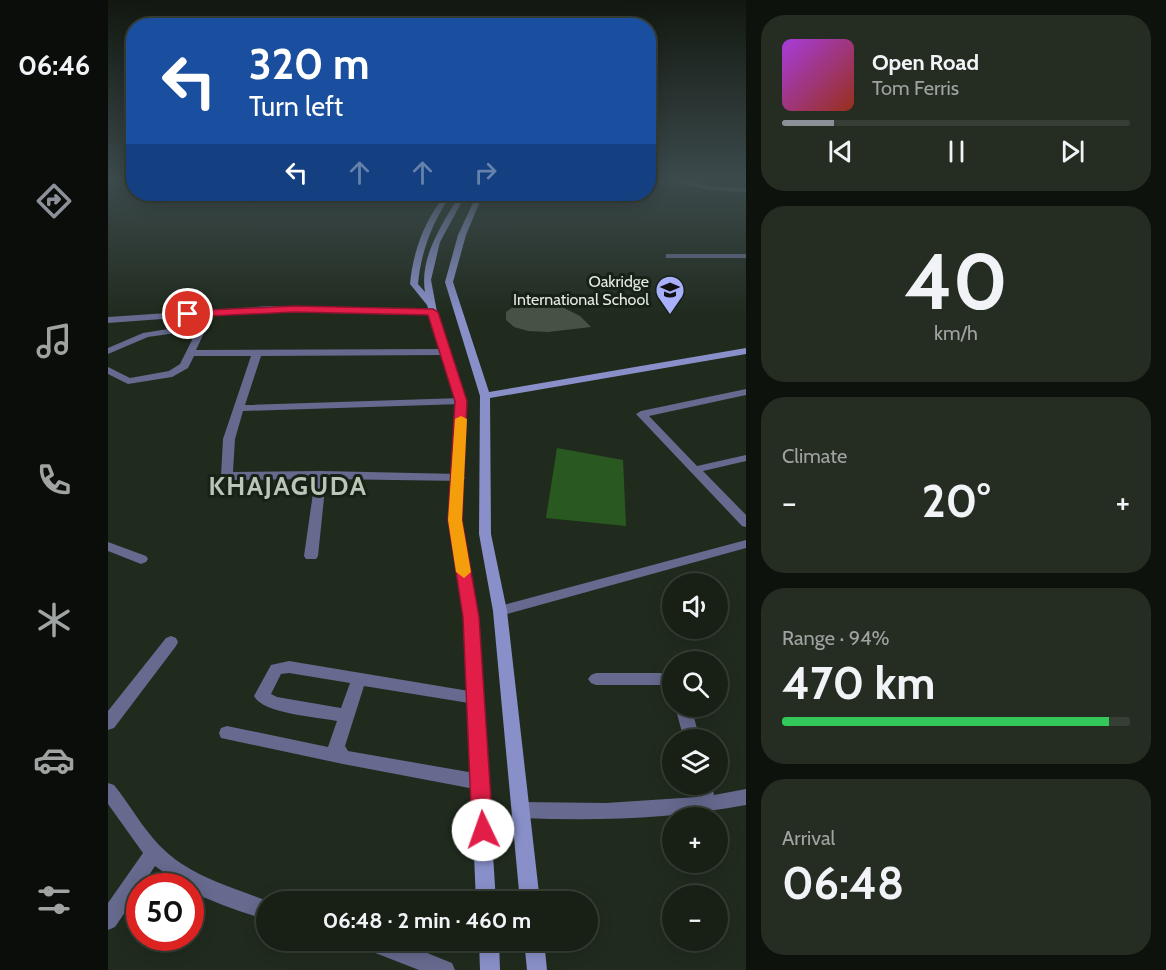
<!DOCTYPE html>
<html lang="en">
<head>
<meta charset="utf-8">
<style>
  body { margin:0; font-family:Cabin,sans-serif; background:#252d23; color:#f1f3f6; height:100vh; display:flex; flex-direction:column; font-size:22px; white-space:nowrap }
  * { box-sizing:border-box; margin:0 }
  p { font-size:20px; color:#9fa3a1 }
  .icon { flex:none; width:33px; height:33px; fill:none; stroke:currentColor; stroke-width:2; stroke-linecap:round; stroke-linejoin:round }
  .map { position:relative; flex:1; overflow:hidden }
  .sheet { display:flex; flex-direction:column; gap:15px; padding:15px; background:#0d120c; width:420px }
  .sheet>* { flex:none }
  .guide { position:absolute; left:18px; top:18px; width:530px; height:183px; border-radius:24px; box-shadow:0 3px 15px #0003,0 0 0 2px #363e35; background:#1a4fa0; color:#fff; overflow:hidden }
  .buttons { position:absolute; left:554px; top:573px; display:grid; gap:12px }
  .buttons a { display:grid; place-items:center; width:66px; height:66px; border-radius:50%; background:#182016; box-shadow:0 3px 15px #0003,0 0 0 2px #363e35; font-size:30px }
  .speed { position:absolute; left:18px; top:873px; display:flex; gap:12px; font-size:30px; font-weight:700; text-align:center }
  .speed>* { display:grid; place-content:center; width:78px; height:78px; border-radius:50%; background:#182016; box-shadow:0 3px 15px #0003,0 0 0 2px #363e35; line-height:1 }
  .speed .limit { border:9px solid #d22; background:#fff; color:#111 }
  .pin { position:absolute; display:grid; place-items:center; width:51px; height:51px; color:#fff; margin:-26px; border:3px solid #fff; border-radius:50%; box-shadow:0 2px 6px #0007 }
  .me { position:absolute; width:66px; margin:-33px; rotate:357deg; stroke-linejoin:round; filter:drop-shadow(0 0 4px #0008) }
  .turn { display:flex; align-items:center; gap:21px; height:126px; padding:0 24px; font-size:27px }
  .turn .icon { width:78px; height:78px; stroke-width:2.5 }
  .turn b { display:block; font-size:42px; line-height:51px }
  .lanes { display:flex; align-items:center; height:57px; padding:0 24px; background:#0003; justify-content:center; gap:30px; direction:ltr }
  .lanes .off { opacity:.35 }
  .big { font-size:45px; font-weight:700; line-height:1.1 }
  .sheet .widget { flex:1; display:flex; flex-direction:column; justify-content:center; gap:9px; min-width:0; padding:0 21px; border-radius:24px; background:#252d23 }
  .sheet .dial { align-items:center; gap:0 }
  .dial b { font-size:78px; line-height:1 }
  .song { display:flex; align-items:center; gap:18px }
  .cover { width:72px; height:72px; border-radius:9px; background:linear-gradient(135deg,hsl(280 70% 55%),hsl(10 70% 35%)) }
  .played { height:6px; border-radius:3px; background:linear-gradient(90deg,#8c9099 15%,#363e35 15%) }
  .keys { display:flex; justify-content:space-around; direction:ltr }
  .heat { display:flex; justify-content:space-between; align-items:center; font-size:33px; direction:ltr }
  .charge { height:9px; border-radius:4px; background:linear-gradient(90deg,#34c759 94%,#363e35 0) }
  .trip { position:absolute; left:148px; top:891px; width:342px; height:60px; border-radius:30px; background:#182016; box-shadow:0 3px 15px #0003,0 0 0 2px #363e35; font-weight:700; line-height:60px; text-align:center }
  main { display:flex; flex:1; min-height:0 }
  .menu { display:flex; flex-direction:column; width:108px; justify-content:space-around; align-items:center; background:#0a0d09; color:#9fa3a1 }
  .menu .icon { width:42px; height:42px }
  .menu .current { color:#8c9099 }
  .menu b { font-size:27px; color:#f1f3f6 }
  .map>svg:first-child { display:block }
</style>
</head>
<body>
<main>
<nav class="menu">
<b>06:46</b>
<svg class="icon current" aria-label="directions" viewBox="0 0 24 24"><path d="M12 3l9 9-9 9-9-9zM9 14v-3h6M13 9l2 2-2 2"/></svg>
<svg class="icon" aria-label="music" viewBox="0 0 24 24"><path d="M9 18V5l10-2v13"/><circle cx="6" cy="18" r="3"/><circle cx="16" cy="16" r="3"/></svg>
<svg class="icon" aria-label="phone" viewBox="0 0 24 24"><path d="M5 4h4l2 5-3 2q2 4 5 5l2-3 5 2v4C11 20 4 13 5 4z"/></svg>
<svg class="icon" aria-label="climate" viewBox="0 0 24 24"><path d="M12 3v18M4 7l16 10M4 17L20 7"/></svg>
<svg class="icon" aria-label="car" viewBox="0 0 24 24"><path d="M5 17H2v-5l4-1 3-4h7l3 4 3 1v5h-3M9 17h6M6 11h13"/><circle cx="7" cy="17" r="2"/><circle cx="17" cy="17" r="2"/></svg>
<svg class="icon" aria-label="filters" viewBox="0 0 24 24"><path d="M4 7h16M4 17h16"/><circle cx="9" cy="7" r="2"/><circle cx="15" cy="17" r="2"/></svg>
</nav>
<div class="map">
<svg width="638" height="970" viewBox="0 0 638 970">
  <rect width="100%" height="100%" fill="#202b1e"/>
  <path fill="#2a5821" d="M449,448l66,12 3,66 -80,-8z"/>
  <path fill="#475244" d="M421,304l33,3 18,9 11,11 -43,5 -20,-1 -14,-4 -8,-7v-8l7,-5z"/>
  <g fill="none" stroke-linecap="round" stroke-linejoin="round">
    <path fill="#666a8e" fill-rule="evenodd" d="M558,179h14l29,7 37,2v4l-37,-2z
      M558,254h80v4h-80z
      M161,306l164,3 4,3 -4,3 -164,-3 -57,4 -16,34 248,-1 5,3 -5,3 -183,1 -16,49 216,-7 5,3 -5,3 -218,7 -8,28 -2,33 88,-1 138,3 4,1 2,3 -2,3 -137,-2 -8,77 -2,3h-10l-2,-3 11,-77 -88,1 -6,-4 2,-37 28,-83h-57l-6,12 -16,9 -44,7 -20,-10v-7l22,11 39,-7 11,-7 17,-34 -49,7 -40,17v-6l35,-15 56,-9 4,-8 -95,7v-6z
      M638,389v6l-97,21 48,50 49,-11v6l-43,10 43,44v12l-4,-1 -106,-112 5,-3z
      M638,540v8l-246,68 -5,-1 -2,-4 2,-4 5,-1z
      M0,542l38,14 2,3 -2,3 -5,2 -33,-13z
      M63,636l5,2 2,4 -2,4 -62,82 -6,2v-19l58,-73z
      M181,661l192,32 2,5 -2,5 -6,1 -111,-18 -19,60 3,5 132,23 6,3 3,5 -3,5 -6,3 -137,-26 -122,-26 -2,-5 2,-5 6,-2 101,21 9,-26c-19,-4 -74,-7 -83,-25l17,-31zM181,673l61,10 -9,25 -64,-11 -6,-3 10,-20z
      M488,673h76v12h-76l-5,-2 -3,-4 3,-4z
      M567,706h16l9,34h-16z
      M0,783l6,2c16,20 28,42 45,60 31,32 71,41 111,57h-3v18c-26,-8 -52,-17 -77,-29v-5h-7l-28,-20 -13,20h-2v4l-25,37 -7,3v-27l35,-50 -35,-49z
      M586,784h18l2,11 32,-6v16c-74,14 -149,16 -225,13l-6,-2 -3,-6 3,-6 6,-2 85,1 91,-6z
      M249,940h38l57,23 3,7h-36l-59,-23z"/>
    <path fill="#8990c9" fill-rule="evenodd" d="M338,194h6c-19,26 -31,57 -34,90l7,8c-6,-35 18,-69 35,-98h6l-26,48 -9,38 6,32 29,89 -5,119 17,97 18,285h-20l-12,-285 -15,-97 7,-119 -29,-96 -17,-21c3,-33 15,-65 36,-90z
      M369,194h6l-17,41 -13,47 36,110 257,-44v6l-256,44 1,136 16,77 33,291h-20l-27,-291 -14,-77 1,-138 -35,-114 13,-47z
      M371,940h20l1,30h-20z
      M416,940h20l3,30h-20z"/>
  </g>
  <linearGradient id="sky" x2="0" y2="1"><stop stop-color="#121810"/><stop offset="0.57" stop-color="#3c4a4c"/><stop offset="1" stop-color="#3c4a4c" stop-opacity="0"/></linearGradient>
  <rect width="638" height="315" fill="url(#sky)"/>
  <path fill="#e11d48" stroke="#92132f" stroke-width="1.5" d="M186,306l139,3 5,3 29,89 -5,119 17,97 14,213 -3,7 -7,3 -8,-3 -3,-7 -9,-213 -15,-97 7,-119 -27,-86 -134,-3 -106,5 -5,-3 5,-3z"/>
  <path fill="#f59e0b" d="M353,416l6,3 -5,101 9,52 -7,6 -8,-6 -8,-52 7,-101z"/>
  <defs>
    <g id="school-pin" transform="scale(1.5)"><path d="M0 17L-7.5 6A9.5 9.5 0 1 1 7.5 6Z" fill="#a8b0fc" stroke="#172115"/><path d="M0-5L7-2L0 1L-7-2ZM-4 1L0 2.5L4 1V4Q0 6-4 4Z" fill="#111"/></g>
  </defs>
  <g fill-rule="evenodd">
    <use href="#school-pin" x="562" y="290"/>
  </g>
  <g text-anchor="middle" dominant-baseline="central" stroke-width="6" stroke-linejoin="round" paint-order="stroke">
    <g font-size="16" fill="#e3eae2" stroke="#172115" text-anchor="end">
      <text x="541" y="281">Oakridge<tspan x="541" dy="18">International School</tspan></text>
    </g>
    <g font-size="26" font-weight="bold" letter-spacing="1.5" fill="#b9c7b6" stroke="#172115">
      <text x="180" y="486">KHAJAGUDA</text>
    </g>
  </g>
</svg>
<div class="buttons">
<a><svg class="icon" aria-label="sound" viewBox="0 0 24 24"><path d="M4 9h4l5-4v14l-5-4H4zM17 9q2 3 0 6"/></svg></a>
<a><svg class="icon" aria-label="search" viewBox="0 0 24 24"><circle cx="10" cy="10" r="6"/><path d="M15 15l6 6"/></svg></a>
<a><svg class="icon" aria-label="layers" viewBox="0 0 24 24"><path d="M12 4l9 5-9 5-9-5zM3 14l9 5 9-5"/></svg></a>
<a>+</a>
<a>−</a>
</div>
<div class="speed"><div class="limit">50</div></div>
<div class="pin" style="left:80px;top:314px;background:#d93025"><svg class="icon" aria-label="arrive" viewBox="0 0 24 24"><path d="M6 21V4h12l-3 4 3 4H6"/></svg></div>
<svg class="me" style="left:375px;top:830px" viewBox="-20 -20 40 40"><circle r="19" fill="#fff"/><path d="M0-13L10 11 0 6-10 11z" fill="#e11d48"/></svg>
<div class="trip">06:48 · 2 min · 460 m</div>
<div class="guide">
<div class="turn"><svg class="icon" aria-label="left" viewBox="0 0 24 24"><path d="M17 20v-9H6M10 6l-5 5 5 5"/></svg><div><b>320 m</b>Turn left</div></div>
<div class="lanes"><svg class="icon" aria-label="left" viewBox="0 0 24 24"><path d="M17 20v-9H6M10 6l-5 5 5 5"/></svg><svg class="icon off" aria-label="ahead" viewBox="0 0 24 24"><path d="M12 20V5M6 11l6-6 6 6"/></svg><svg class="icon off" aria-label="ahead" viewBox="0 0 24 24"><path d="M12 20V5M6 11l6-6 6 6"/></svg><svg class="icon off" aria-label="right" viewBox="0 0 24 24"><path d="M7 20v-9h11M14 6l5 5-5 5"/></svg></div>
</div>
</div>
<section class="sheet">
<div class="widget">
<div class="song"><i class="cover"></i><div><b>Open Road</b><p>Tom Ferris</p></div></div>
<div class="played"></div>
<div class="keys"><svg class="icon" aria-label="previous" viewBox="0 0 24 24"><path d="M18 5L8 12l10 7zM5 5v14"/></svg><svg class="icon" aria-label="pause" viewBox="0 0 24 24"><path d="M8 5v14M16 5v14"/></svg><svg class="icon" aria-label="next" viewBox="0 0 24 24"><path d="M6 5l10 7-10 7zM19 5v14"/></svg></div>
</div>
<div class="widget dial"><b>40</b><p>km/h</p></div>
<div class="widget"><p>Climate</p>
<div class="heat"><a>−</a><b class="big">20°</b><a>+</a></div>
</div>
<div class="widget"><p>Range · 94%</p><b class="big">470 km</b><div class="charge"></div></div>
<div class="widget"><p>Arrival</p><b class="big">06:48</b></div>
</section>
</main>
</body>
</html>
